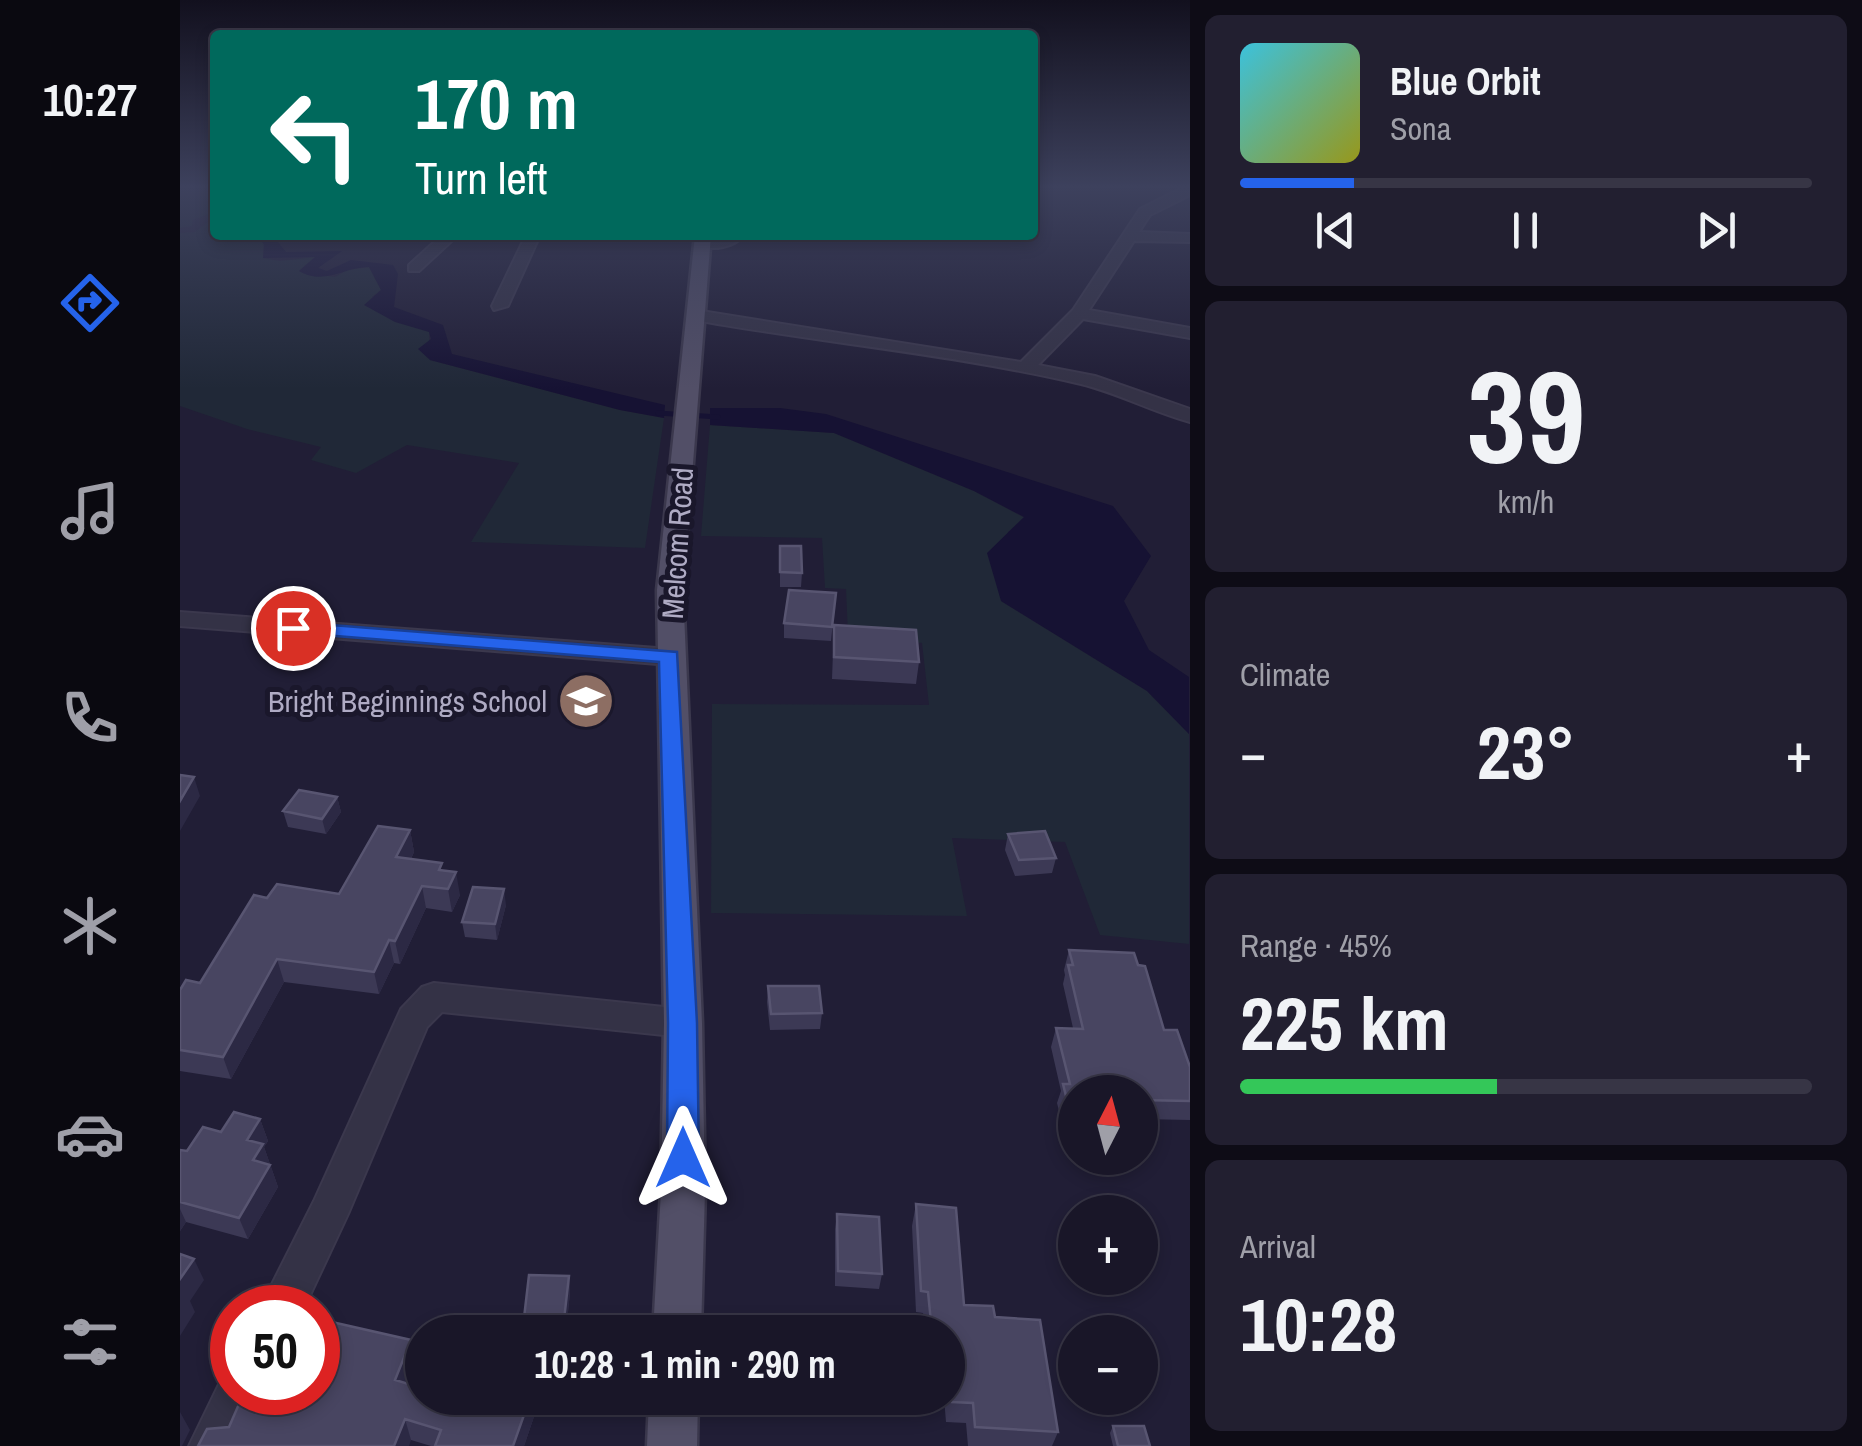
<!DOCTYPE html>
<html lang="en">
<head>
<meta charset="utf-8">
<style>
  body { margin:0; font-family:"Archivo Narrow",sans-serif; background:#221f30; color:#f1f3f6; height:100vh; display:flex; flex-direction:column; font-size:38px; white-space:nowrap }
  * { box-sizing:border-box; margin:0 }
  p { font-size:32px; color:#9f9fa8 }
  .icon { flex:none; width:55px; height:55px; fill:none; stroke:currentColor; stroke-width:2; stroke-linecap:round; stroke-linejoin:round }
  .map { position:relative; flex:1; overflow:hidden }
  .side { display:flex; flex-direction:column; gap:15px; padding:15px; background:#0e0c16; width:672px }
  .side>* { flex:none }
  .banner { position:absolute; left:30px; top:30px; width:828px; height:210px; border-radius:10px; box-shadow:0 5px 15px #0003,0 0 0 2px #373545; background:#00695c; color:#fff; overflow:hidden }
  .needle { width:65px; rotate:6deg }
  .fabs { position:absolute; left:878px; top:1075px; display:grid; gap:20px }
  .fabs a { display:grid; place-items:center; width:100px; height:100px; border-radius:50%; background:#191628; box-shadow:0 5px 15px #0003,0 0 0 2px #373545; font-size:50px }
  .speed { position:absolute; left:30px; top:1285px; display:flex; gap:20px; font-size:50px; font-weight:700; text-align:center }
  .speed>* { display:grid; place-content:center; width:130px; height:130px; border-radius:50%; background:#191628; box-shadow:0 5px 15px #0003,0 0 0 2px #373545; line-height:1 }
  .speed .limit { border:15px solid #d22; background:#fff; color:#111 }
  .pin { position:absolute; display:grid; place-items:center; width:85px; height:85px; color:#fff; margin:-42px; border:5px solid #fff; border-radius:50%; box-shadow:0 2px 10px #0007 }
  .me { position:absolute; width:110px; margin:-55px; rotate:0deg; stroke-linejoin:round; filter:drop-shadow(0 0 8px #0008) }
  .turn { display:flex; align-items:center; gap:35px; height:210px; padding:0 40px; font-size:45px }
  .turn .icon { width:130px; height:130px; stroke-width:2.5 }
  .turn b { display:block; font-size:70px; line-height:85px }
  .big { font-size:75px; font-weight:700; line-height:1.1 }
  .side .card { flex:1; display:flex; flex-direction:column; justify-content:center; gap:15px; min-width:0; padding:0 35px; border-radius:15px; background:#221f30 }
  .side .dial { align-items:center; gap:0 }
  .dial b { font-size:130px; line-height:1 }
  .song { display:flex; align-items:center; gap:30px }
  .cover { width:120px; height:120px; border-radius:15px; background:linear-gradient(135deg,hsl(190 70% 55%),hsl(60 70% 35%)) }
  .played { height:10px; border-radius:5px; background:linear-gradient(90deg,#2563eb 20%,#373545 20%) }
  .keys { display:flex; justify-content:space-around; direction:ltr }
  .heat { display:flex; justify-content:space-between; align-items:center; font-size:55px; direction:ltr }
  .charge { height:15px; border-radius:8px; background:linear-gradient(90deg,#34c759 45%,#373545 0) }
  .trip { position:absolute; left:225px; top:1315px; width:560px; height:100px; border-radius:50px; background:#191628; box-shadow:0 5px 15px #0003,0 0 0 2px #373545; font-weight:700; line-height:100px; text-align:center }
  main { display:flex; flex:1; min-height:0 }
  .dock { display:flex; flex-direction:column; width:180px; justify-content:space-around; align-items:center; background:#0a0910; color:#9f9fa8 }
  .dock .icon { width:70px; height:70px }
  .dock .selected { color:#2563eb }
  .dock b { font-size:45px; color:#f1f3f6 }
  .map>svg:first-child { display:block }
</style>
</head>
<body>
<main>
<nav class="dock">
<b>10:27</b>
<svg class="icon selected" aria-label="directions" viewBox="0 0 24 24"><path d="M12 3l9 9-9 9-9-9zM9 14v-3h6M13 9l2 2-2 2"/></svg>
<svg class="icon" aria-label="music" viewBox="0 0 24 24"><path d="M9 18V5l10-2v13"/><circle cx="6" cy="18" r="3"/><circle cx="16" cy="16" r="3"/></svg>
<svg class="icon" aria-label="phone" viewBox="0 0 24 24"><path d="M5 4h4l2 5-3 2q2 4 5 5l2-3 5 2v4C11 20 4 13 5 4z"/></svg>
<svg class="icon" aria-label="climate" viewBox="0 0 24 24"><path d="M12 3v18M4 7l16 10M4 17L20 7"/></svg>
<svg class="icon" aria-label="car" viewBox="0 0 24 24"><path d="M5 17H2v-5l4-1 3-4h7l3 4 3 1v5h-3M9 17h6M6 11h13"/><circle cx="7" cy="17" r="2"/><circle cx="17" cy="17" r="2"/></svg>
<svg class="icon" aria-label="filters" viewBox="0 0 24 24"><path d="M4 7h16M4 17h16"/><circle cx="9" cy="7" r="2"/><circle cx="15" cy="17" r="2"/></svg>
</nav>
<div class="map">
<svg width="1010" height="1446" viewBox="0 0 1010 1446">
  <rect width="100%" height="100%" fill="#211e36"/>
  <path fill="#202837" d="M0,187h35v25l-22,8 -1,6 -12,2z
    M29,221h6v14h43l6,9 -1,14 17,3 35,-4 -16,14 36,6 12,-7 22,-3 12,23 -9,7 57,35 1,28 190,50 44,8 -19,130 -174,-6 48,-79 -112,-18 -51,28 -45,-13 10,-13 -74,-18 -67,-23v-173l15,-1z
    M530,425l124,8 140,58 51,27 -17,14 -7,69 146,90 42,43v210l-89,-9 -35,-93 -113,-4 15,78 -256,-3 1,-209 217,1 -7,-62 -74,-8 -2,-46 -21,-1 -3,-50 -121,-2z"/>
  <path fill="#161233" d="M78,235h14l14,17 56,-1 -24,17 9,3 24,-11 42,5 5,9 -4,33 49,18 9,29 213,51 -1,13 -44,-8 -190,-50 -12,-11 13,-10 -2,-7 -34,-10 -31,-17 17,-15 -12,-23c-26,0 -44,19 -70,4l16,-14 -52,1 1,-13z
    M530,408h70l46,6 287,92 38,50 -27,45 25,49 40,27v57l-42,-43 -146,-90 -14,-48 37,-36 -50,-26 -140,-58 -124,-8z"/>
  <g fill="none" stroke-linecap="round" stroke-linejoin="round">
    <path stroke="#161233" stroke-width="5" d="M478,413l60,4"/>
    <g stroke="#3b384d" stroke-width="4">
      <path id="minor" d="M1004,187h6v8l-40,20 -11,17 51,2v8l-56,-1 -45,69 101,18v10l-107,-19 -45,46 57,11 95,33v13c-37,-10 -72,-29 -109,-38 -127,-30 -258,-41 -386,-64l-8,-5 8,-5 326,52 52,-52 67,-101z
        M262,235h16l-39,36h-10v-6z
        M346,235h14l-32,71 -14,4 -2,-4z
        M547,235h18c-12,12 -33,18 -47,8z
        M0,612l490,37 13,8 -13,8 -490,-39z
        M254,983l249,26 13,4 5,10 -5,10 -13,4 -241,-25 -15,15 -79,187 -44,94h-44l54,-107 87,-192 21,-22z
        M52,1372v20h29l-25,54h-47l34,-70z"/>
    </g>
    <g stroke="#3b384d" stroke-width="5">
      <path id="major" d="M515,235h16l-28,355 19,433 3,168 -4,141h-48l8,-141 3,-168 -7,-433z
        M469,1398h49l-1,48h-50z"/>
    </g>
    <use href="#minor" fill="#343246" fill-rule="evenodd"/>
    <use href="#major" fill="#524f67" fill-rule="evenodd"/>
  </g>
  <path fill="#3c3955" d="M600,546l22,27 -1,14h-21z
    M656,593l-5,48 -47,-3v-15z
    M654,625l85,37 -3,22 -84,-5z
    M157,797l4,15 -15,22 -38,-7 -5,-16z
    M230,830l4,22 -3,7 32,12 17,24 -8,17 -26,-4 -26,56 -6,-1 -15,31 -95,-12 -53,97 -51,-8v-81l20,-7 67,-85 72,-4z
    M828,834l48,24 -4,15 -37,3 -10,-26z
    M326,905l-9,35 -32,-3 -3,-15z
    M889,950l69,15 26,65 26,37v53l-50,-1v-27h-65v39h-11l-7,-28 4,-12 -10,-44 5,-19h17l-10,-44 2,-9 -1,-5z
    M588,986l54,27 -2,16 -50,1 -3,-28z
    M80,1119l8,22 -4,6 14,40 -30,52 -62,-17 -6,9v-81l7,1 34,-19z
    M736,1204l48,101 31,12 63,115 -6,14h-84l-2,-23 -20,-1 -2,-24h-13h17v-66h-23l-2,-19 -7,-1 -4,-86z
    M657,1214l45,60 -3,15 -44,-3v-57z
    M389,1276l1,16 -4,40h-40l-2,-14z
    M237,1362l-9,22 14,14h116l1,4 -15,44h-93l-20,-6 -182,-13 45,-20z
    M933,1426l37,20h-37l-3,-13z"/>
  <path fill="#2c2944" d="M14,777l6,19 -20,35v-30z
    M157,797l4,15 -15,22 -4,-15z
    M230,830l4,22 -13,27 -5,-22z
    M276,872l4,23 -8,17 -4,-23z
    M242,886l4,22 -26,56 -5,-23z
    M324,889l2,16 -9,35 -2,-16z
    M209,940l5,23 -15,31 -5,-22z
    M97,959l7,23 -53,97 -8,-22z
    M80,1119l8,22 -4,6 14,40 -30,52 -9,-21 8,-78z
    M0,1209l6,13 -6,9z
    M14,1259l10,21 -14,21 5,11 -15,24v-57z
    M389,1276l1,16 -4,40 -2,-12z
    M231,1340l6,22 -15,40 -7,-22z
    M350,1398h8l1,4 -15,44h-11z
    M0,1412l10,18 -8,16h-2z
    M225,1419l6,21 -2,6h-15z"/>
  <path fill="#484561" stroke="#585571" stroke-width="2.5" d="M600,546h21l1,27 -22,-1z
    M609,590l47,3 -4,34 -48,-4z
    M654,625l82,5 3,32 -85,-5z
    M0,775l14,2 -14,24z
    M119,790l38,7 -15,22 -39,-8z
    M198,826l32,4 -14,27 46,6 -3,7 17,2 -8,17 -26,-3 -27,55 -6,-1 -15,32 -97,-13 -54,98 -43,-7v-60l6,-10 14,3 54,-88 13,3 10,-14 62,10z
    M865,831l11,27 -37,2 -11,-26z
    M293,887l31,2 -9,35 -33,-2z
    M889,950l65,3 4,12 7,1 19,64h13l13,37v34l-50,-1v-8h-65v20h-5l-7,-28h7l-14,-56 27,1 -15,-64h5z
    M588,986h51l3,27 -51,1z
    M54,1112l26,7 -13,21 16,4 -10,16 17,5 -31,53 -59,-16v-52l7,1 16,-24 18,5z
    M736,1204l40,4 8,97 29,1 2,11 45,3 18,112 -83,-5 -2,-24 -21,-1 -2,-24h-2v-46h-16l-4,-40 -7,-1z
    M657,1214l42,3 3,57 -44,-3z
    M0,1254l14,5 -14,20z
    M349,1275l40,1 -5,44 -40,-2z
    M143,1320l88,20 -16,40 27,8v10h108l-17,48h-78l6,-16 -36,-11 -11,27h-196l9,-17 22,-2 10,-23 23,8 4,-8 8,3 7,-15h37v-61z
    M933,1426h31l6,20h-32z"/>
  <linearGradient id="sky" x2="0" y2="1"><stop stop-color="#12101e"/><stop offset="0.48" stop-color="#3d415d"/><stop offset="1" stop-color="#3d415d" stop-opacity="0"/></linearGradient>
  <rect width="1010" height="389" fill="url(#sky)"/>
  <path fill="#2563eb" stroke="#184099" stroke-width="2.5" d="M113,622l384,30 20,371 2,135 -5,10 -11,4 -11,-4 -5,-10 1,-135 -9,-361 -373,-30 -3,-4z"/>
  <defs>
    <g id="school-disc" transform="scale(2.875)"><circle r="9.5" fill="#8d6e63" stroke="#1a172b"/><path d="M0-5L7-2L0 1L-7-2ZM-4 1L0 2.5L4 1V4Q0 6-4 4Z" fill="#fff"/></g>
  </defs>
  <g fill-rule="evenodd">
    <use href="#school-disc" x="406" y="701"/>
  </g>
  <g text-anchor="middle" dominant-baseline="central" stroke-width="10" stroke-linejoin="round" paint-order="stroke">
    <g font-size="30" fill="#afabc4" stroke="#1a172b">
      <text transform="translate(497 543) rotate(-86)">Melcom Road</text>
    </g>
    <g font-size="30" fill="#afabc4" stroke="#1a172b" text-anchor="end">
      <text x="367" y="701">Bright Beginnings School</text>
    </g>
  </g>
</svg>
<div class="fabs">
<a><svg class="needle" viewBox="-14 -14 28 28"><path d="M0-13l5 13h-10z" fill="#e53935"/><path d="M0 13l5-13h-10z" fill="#9f9fa8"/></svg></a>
<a>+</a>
<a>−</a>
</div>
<div class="speed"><div class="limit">50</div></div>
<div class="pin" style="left:113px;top:628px;background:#d93025"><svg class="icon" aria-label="arrive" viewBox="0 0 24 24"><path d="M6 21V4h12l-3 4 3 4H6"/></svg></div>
<svg class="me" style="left:503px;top:1158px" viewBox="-20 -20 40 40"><path d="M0-17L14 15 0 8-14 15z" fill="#2563eb" stroke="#fff" stroke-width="4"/></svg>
<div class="trip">10:28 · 1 min · 290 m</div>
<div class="banner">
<div class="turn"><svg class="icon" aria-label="left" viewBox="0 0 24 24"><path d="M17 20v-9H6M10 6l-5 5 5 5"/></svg><div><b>170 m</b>Turn left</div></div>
</div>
</div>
<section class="side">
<div class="card">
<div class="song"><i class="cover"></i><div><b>Blue Orbit</b><p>Sona</p></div></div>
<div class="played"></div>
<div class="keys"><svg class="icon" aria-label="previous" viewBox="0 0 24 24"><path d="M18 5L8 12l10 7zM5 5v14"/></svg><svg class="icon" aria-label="pause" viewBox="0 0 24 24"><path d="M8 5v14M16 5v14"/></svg><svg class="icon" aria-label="next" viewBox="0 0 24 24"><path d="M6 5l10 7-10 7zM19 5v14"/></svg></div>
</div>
<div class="card dial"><b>39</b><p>km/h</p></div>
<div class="card"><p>Climate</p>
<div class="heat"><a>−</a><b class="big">23°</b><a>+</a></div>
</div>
<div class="card"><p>Range · 45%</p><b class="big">225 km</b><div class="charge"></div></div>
<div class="card"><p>Arrival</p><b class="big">10:28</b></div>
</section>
</main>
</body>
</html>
